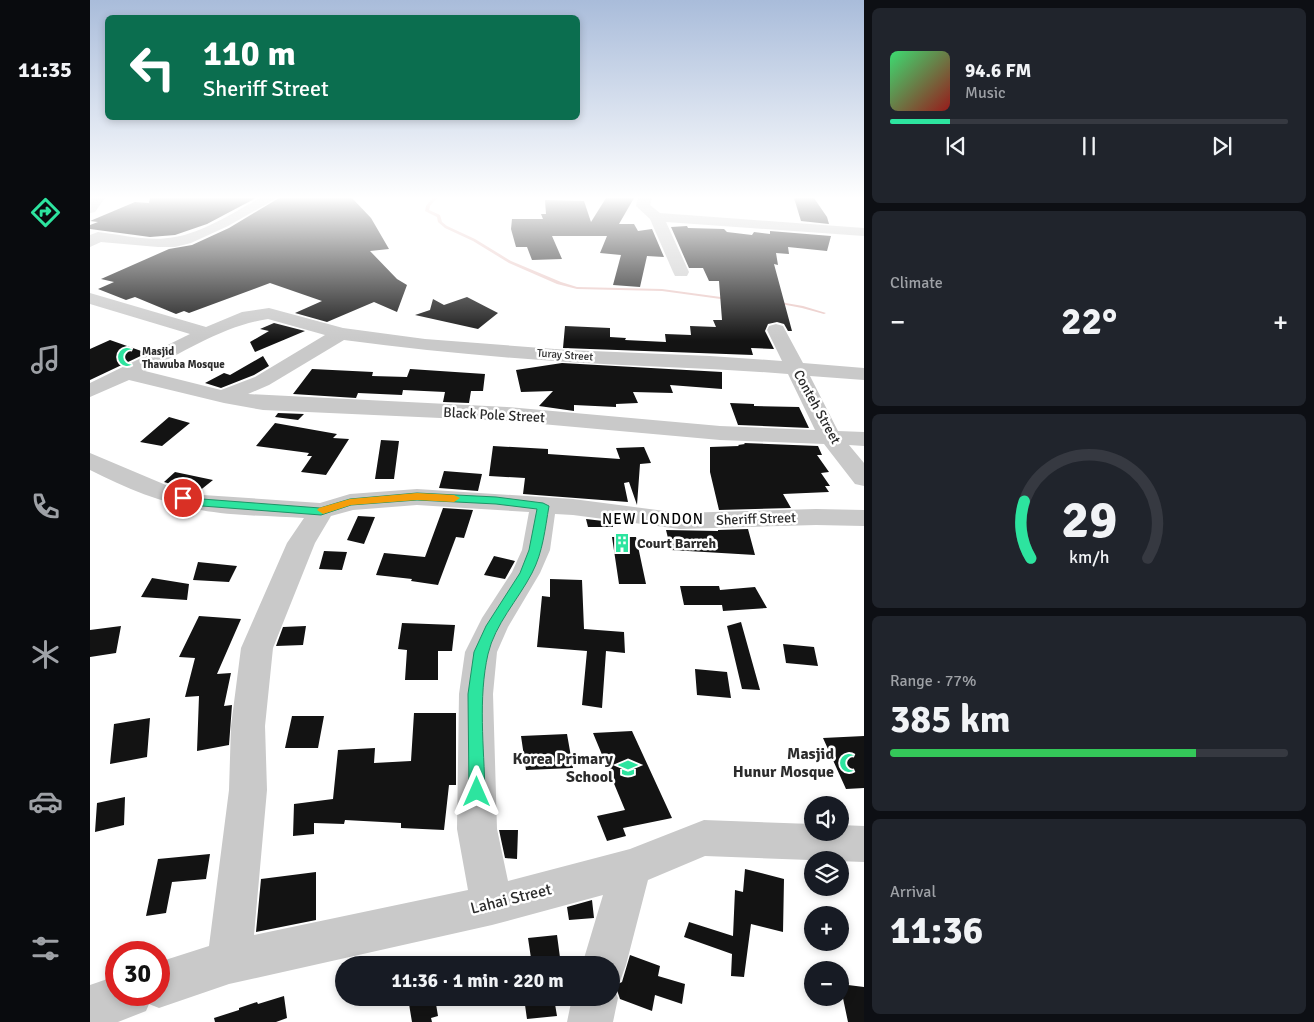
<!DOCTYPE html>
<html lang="en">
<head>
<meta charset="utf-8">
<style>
  body { margin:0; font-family:Signika,sans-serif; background:#20242c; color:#f1f3f6; height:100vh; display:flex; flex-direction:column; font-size:19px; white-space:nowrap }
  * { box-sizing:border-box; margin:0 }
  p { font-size:16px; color:#9ea1a6 }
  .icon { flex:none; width:28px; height:28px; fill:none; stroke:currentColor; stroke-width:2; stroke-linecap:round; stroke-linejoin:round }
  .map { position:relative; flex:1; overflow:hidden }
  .side { display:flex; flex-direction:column; gap:8px; padding:8px; background:#0d0f14; width:450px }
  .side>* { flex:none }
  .guide { position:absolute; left:15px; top:15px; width:475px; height:105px; border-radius:8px; box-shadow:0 2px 8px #0003; background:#0b6e4f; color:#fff; overflow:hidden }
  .tools { position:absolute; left:714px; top:796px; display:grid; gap:10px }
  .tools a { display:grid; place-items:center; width:45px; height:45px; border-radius:50%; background:#171b24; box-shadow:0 2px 8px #0003; font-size:25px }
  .speed { position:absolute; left:15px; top:941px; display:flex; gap:10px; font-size:25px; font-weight:700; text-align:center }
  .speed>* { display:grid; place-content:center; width:65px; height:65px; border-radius:50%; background:#171b24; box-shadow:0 2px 8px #0003; line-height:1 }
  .speed .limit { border:8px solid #d22; background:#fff; color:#111 }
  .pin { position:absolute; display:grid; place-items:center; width:42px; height:42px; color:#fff; margin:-21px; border:2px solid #fff; border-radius:50%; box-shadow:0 1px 5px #0007 }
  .me { position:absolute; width:55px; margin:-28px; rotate:0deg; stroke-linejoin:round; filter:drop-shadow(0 0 4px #0008) }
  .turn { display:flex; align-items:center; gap:18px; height:105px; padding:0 15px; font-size:22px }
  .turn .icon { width:65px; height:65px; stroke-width:2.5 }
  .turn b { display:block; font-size:35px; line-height:42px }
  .big { font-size:38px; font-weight:700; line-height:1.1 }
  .side .card { flex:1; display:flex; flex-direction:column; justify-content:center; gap:8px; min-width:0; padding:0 18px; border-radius:8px; background:#20242c }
  .side .dial { align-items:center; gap:0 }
  .dial svg { height:130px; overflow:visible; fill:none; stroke:#363941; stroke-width:7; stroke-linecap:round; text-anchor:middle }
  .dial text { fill:#f1f3f6; stroke:none }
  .song { display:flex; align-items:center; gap:15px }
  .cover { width:60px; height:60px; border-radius:8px; background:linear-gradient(135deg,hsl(140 70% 55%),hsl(0 70% 35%)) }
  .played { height:5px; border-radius:2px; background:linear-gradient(90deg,#2de49f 15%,#363941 15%) }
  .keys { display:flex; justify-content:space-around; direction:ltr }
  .heat { display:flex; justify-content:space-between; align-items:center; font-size:28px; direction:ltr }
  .charge { height:8px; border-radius:4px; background:linear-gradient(90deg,#34c759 77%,#363941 0) }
  .trip { position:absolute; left:245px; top:956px; width:285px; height:50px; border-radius:25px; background:#171b24; box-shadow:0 2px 8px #0003; font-weight:700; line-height:50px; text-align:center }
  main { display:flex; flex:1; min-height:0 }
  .menu { display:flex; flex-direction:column; width:90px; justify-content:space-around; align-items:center; background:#090b0e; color:#9ea1a6 }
  .menu .icon { width:35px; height:35px }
  .menu .active { color:#2de49f }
  .menu b { font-size:22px; color:#f1f3f6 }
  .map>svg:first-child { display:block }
</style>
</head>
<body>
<main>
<nav class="menu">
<b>11:35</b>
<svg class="icon active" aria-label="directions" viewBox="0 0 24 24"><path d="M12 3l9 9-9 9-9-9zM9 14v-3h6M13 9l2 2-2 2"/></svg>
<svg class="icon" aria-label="music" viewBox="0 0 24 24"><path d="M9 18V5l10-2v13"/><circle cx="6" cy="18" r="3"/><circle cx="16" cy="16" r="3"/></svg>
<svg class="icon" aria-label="phone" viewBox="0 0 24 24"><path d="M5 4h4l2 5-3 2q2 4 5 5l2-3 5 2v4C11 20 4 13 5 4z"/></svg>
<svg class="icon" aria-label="climate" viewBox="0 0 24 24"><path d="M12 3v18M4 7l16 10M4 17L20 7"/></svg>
<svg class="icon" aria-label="car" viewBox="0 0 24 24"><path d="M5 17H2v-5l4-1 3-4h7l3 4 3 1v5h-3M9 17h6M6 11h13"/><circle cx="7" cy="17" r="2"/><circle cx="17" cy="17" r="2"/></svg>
<svg class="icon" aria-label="filters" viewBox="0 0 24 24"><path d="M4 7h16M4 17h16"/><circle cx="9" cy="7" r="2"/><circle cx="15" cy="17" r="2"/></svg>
</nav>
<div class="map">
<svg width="774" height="1022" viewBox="0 0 774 1022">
  <rect width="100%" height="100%" fill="#fff"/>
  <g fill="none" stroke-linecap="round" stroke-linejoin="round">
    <path fill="#eac8c5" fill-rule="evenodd" d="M343,198h4l-7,8 -1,4 11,5 2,7 5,4 28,13 36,22 50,21 16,5 85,2 66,9 2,1 -2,1 -66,-9 -85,-2 -20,-5 -48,-21 -36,-22 -28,-13 -7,-6 -1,-5 -12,-6 1,-5z
      M684,301l29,5 23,7 -2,1 -22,-6 -26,-5h-2z"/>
  </g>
  <path fill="#131313" d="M60,198h106l-49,26 -32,11 -25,2 -60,-8v-4l8,-3 -8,-1 45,-19 14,1z
    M189,198h73l19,20 18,31 -19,2 27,28 10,6 -10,27 -23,-10 -47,20 -32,-9 27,-12 -52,-18 -81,30 -5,-2 -8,3 -41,-17 -9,3 -28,-11 16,-7 -13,-3 68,-30 23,-4 37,-17z
    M516,198h28l-15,26h15l4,7 14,-2 12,28 -17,-1 -7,31 -27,-2 8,-30 -21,-2 7,-17h-55l10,23 -30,1 -5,-13h-11l-5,-18 1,-10h31l-2,-5h5l-1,-14 39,1 7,21z
    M704,198h20l13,19 2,7 -28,-3z
    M597,226l1,2 36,1 3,3 25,3 2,-3 16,2v-3l61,5 -4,15 -39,-4 1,7 -13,-1 2,12 -4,-1 18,67h-4l-4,-7 -7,-2 -9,2 -3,7 9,18 -23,-1 2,7 -190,-7 2,-22 45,2v9l16,1 -1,2 41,2 -1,-8 26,1 -1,-9 26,1 -3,-7h9l-3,-39h-10l-6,-13h-14l-18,-41z
    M377,297l31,16 -20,16 -63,-14 15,-5 3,-11 11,6z
    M184,323l31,8 -50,21 -5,-10 19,-11 -9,-2z
    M20,340l37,13 -57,27v-31z
    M173,356l6,10 -15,9 -33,13 -16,-5 19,-10 6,2z
    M472,363l160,9v17l-52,-4 3,8 -40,-1 5,11 -22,1v3l-42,-2v6l-35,-5 14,-15 -32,1 -5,-22z
    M222,369l61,3 -1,4 35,1 3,-8 75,5 -2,17h-12l-2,12 -26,-1 2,-10 -42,-2 -1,5 -44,-2 -2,5 -63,-4z
    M640,403l24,1v2l45,1 10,21 -71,-3z
    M188,413l26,1 -6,6 -23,-3z
    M79,417l21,6 -28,23 -22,-4z
    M185,423l62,11 -4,4 16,1 -23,36 -25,-3 11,-16h-5l2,-3 -53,-7z
    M291,440l18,1 -5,38h-19z
    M654,443l74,3 4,9h-5l12,17 -8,1 9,13h-5l4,6 -46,2 8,14 -72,2 -9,-38v-25l29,-1 -1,-1 7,-1z
    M403,446l55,3v5l72,5 -4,-11 28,-1 7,16 -11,1 -3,41 -8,-23 -5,1 4,19 -105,-8 2,-16 -36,-2z
    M354,471l38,3 -4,17 -39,-3z
    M85,472l38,8 -15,12 -34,-10z
    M353,508l30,2 -9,28 -8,-1 -18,48 -27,-4 1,-2 -36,-4 8,-22 41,4z
    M268,516l17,1 -11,27 -17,-4z
    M496,519l26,3 1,5h-25z
    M658,529l7,26 -84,-5 -5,-20 52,1v-1z
    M522,537h24l10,47h-27z
    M234,551l23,1 -5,18 -23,-1z
    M404,556l21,5 -10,18 -21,-4z
    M108,562l39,4 -8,16 -36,-2z
    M62,578l37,6 -2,16 -46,-3z
    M460,579l32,1 2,49 40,3 1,21 -19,-2 -4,57 -20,-3 5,-54 -50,-4 5,-51 8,1z
    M590,586h39l1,4 35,-3 12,21 -44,3 -1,-6h-38z
    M109,616l42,3 -24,55 14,-1 -7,33 8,-1 -3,40 -32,6 2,-55 -14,1 10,-39 -16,-1z
    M651,622l19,68 -18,-1 -15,-63z
    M312,623l53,2 -3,26h-14v29h-33l2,-30 -9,-1z
    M31,626l-5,27 -26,4v-27z
    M216,626l-3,19 -27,1 7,-19z
    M693,644l31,3 4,19 -32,-3z
    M605,669l32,3 4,26 -34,-3z
    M324,713h42v72h-7l-5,45 -43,-2v-5l-56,-3 -1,4 -30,-1v11l-21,2 1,-32 39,-5 5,-49 37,-2 -1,15 37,-2z
    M202,716h32l-6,32h-33z
    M60,718l-3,39 -37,7 4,-40z
    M542,731l40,87 -49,10 3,8 -19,5 -10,-25 28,-6 -32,-77z
    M477,734l6,34 -47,2 -5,-34z
    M774,736v52l-18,1 -23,-51z
    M35,797l-1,28 -29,7 2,-29z
    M409,830h19l-1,29 -12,-1z
    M120,854l-4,25 -34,3 -6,31 -20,3 12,-57z
    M655,869l39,10 -1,53 -32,-8 -7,53 -13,-1 1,-22 -48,-17 5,-15 44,14 2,-46 8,2z
    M226,872v48l-60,12 5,-53z
    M502,900l2,18 -25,2 -2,-13z
    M467,935l4,30h-29l-4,-27z
    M540,955l30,11 -2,10 27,8 -3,20 -27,-9 -3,16 -32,-12 -3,-9 1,-6 4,-2z
    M750,984l24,3v35h-16z
    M194,996l3,22 -11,4h-61l-1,-4 25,-8v-2l18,-6 1,2z
    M318,998h27l3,18 -7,2 1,4h-20z
    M434,998h30l3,18 -30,3z"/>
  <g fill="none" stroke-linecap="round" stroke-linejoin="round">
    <path fill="#c9c9c9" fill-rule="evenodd" d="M1,198h14l-10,14 -5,1z
      M170,198h17l-49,28 -37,17 -16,4h-17l-57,-5 -11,5v-12l8,-3c25,3 52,10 77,5 29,-5 59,-25 85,-39z
      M548,198h14l-2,7 10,8 204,15v8l-198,-14 23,50 -2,4h-12l-2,-4 -23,-53 -14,-13z
      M0,293l116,34 36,-15 27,-4 74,20 82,11 143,11 142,6 72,5 -15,-31 2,-4 7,-2 7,2 20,37 61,5v12l-54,-4 28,55 26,1v14l-15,-1 15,18v23l-9,-2 -31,-40 -104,-4 -213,-19 -244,-11 -39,-7 -95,-23 -39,17v-14l100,-49 -100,-30zM178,319l57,16 -70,42 -34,13 -76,-19c39,-19 80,-46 123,-52zM254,340c75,10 149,17 224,22 73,5 147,6 220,12l27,56 -95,-4 -213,-19 -259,-13 21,-9z
      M0,453l83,35 30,7 117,8 30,-9 67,-5 156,10 107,14 136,-4 48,1v16l-48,-1 -136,4 -107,-14 -18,-1 -5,36 -10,23 -32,54 -11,25 -4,42 4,135 11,52 122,-32 74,-29 108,4v8h28v-7l24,1v36l-159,-6 -57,24 -22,85 -6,16 -8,3 6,14 -5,24h-46l5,-24h39v-33h-29l21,-70 -111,30 -263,59 -70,24 -10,-4 -3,7 -28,11h-28v-37l26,-9v19h43v-33l50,-16 20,-156 2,-64 10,-78 46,-105 17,-25c-32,-2 -73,-2 -103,-8 -39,-7 -76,-22 -111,-40zM327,505l112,7 -7,38 -10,22 -30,46 -17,34 -6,42 -2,135 11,61 -214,45 13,-145 -2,-64 8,-78 42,-105 16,-27 22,-6z"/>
  </g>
  <linearGradient id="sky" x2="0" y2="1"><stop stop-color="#a9bcda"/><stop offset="0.58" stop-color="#fff"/><stop offset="1" stop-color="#fff" stop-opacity="0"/></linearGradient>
  <rect width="774" height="341" fill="url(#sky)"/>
  <path fill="#2de49f" stroke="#1d9467" d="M327,493l79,4 47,6 6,3c-4,23 -6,46 -17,67 -14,27 -37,51 -44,81 -10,44 -4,93 -3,138l-2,5 -6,2 -6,-2 -2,-5 -1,-98 6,-42 12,-26 34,-53 9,-23 8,-41 -41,-5 -79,-4 -66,5 -30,10 -119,-9 -23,-6 -1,-2 5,-4 19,5 118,9 30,-9z"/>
  <path fill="#f59e0b" d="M327,493l37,2 6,3 -6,4 -37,-2 -66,5 -28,9 -6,-4 2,-2 31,-9z"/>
  <defs>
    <g id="mosque-bare" transform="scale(1.5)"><path d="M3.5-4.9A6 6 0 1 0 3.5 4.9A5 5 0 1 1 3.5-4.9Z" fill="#2de49f" stroke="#fff" stroke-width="2.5" paint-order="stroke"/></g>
    <g id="building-bare" transform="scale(1.5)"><path d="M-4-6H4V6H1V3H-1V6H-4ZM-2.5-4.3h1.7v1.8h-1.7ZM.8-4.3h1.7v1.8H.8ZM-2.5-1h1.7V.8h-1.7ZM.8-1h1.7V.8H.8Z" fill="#2de49f" stroke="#fff" stroke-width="2.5" paint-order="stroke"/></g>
    <g id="school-bare" transform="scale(1.5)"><path d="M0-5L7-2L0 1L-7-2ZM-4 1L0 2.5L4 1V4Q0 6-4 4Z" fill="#2de49f" stroke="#fff" stroke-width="2.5" paint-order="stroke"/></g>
  </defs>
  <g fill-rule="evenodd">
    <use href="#mosque-bare" x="37" y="357"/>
    <use href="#building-bare" x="532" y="543"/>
    <use href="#mosque-bare" x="759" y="763"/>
    <use href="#school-bare" x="538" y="768"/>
  </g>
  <g text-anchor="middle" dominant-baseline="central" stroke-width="5" stroke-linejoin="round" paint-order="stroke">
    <g font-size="11" font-weight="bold" fill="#2c2c2c" stroke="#fff" text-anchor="start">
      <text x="52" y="351">Masjid<tspan x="52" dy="13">Thawuba Mosque</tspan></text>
    </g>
    <g font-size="11" fill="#2c2c2c" stroke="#fff">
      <text transform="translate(475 355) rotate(4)">Turay Street</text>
    </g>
    <g font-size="14" fill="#2c2c2c" stroke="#fff">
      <text transform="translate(727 407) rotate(61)">Conteh Street</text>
      <text transform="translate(404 415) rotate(3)">Black Pole Street</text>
      <text transform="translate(666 519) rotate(-2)">Sheriff Street</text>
    </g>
    <g font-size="14" font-weight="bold" fill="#2c2c2c" stroke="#fff" text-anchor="start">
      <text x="547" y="543">Court Barreh</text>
    </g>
    <g font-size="15" letter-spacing="1" fill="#000" stroke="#fff">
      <text x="563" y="519">NEW LONDON</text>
    </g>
    <g font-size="16" font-weight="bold" fill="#2c2c2c" stroke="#fff" text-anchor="end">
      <text x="744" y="754">Masjid<tspan x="744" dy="18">Hunur Mosque</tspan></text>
      <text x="523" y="759">Korea Primary<tspan x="523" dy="18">School</tspan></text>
    </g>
    <g font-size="16" fill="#2c2c2c" stroke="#fff">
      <text transform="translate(421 899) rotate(-14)">Lahai Street</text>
    </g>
  </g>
</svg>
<div class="tools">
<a><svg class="icon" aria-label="sound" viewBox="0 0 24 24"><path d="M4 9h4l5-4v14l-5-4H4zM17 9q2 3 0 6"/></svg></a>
<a><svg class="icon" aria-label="layers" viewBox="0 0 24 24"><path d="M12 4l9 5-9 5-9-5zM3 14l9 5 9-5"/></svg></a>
<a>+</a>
<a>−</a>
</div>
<div class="speed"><div class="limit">30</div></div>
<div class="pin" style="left:93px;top:498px;background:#d93025"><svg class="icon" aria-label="arrive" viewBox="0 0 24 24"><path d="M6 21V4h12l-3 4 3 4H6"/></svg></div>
<svg class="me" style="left:387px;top:792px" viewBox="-20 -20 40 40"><path d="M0-17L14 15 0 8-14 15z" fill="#2de49f" stroke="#fff" stroke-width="4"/></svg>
<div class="trip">11:36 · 1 min · 220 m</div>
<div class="guide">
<div class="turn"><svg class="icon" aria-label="left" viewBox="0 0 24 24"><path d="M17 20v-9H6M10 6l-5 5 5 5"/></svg><div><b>110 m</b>Sheriff Street</div></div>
</div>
</div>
<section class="side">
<div class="card">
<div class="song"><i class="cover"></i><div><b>94.6 FM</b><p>Music</p></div></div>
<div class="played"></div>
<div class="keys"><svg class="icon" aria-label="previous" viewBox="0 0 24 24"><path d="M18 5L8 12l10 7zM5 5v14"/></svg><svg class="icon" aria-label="pause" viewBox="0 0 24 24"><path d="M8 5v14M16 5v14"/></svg><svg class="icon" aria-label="next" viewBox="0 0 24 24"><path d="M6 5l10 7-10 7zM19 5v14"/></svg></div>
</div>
<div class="card"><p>Climate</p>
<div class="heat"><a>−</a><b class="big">22°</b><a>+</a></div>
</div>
<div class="card dial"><svg viewBox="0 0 100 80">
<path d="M14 69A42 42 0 1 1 86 69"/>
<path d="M14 69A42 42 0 0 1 10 34" stroke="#2de49f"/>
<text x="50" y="56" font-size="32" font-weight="700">29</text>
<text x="50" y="72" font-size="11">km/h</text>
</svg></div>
<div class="card"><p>Range · 77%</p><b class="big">385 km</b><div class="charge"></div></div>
<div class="card"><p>Arrival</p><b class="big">11:36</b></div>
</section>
</main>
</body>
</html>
